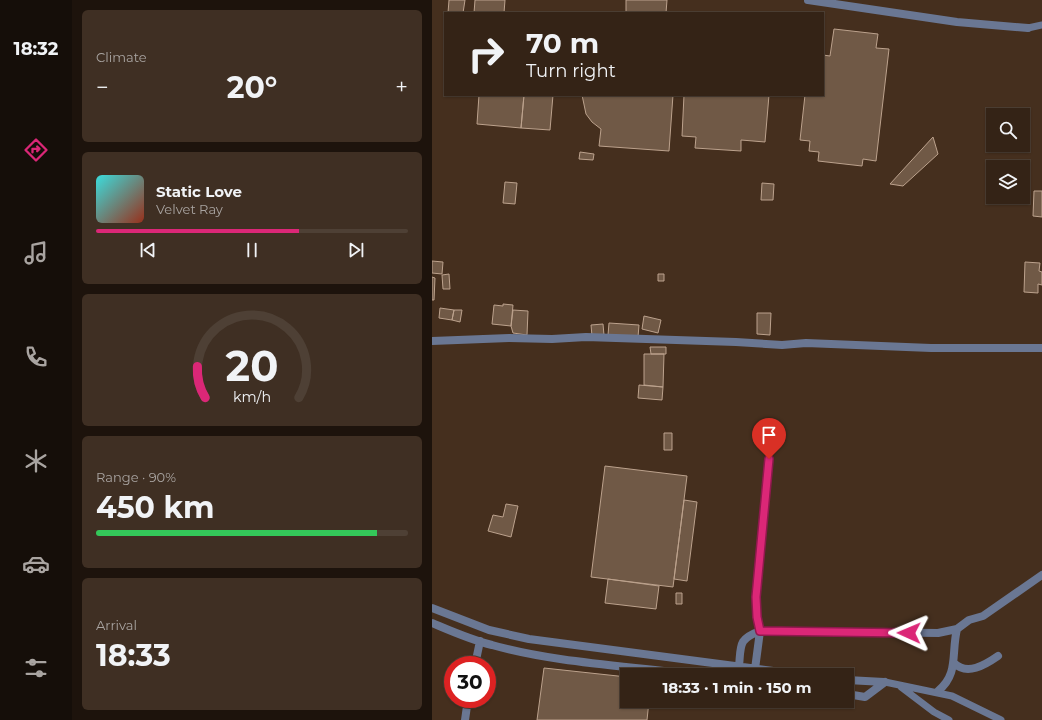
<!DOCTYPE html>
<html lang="en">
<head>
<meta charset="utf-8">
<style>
  body { margin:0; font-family:Montserrat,sans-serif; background:#3f2f23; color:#f1f3f6; height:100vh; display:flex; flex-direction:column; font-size:15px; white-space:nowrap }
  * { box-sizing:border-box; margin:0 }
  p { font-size:13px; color:#a9a4a1 }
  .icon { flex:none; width:22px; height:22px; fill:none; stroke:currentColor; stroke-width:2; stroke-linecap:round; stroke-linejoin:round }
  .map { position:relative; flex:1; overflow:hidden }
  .details { display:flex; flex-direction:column; gap:10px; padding:10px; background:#1d130c; width:360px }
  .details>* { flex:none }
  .banner { position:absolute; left:12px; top:12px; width:380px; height:84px; border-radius:0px; box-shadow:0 1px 3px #0004,0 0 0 1px #4e4035; background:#342316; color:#f1f3f6; overflow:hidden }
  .fabs { position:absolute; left:554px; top:108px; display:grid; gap:8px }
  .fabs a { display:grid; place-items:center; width:44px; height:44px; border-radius:0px; background:#342316; box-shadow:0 1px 3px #0004,0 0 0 1px #4e4035; font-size:20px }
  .speed { position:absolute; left:12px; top:656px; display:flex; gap:8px; font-size:20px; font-weight:700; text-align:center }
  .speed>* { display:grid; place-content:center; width:52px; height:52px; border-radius:50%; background:#342316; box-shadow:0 1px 3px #0004,0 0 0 1px #4e4035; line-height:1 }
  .speed .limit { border:6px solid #d22; background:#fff; color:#111 }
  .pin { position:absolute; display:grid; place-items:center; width:34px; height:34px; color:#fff; margin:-41px -17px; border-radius:50% 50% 50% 0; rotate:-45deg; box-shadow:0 0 4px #0007 }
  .pin .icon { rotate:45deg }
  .me { position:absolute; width:44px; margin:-22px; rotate:271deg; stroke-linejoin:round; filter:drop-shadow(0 0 3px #0008) }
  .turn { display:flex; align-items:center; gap:14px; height:84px; padding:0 16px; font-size:18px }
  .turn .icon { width:52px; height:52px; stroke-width:2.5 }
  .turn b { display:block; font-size:28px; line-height:34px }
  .big { font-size:30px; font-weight:700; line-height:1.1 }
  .details .card { flex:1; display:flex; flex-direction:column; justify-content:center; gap:6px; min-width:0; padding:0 14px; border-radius:6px; background:#3f2f23 }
  .details .dial { align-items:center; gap:0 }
  .dial svg { height:104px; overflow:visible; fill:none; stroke:#4e4035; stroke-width:7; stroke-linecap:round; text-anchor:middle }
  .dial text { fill:#f1f3f6; stroke:none }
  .song { display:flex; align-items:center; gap:12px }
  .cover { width:48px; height:48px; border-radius:6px; background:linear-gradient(135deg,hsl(180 70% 55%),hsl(10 70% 35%)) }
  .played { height:4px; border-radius:2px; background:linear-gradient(90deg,#db2777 65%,#4e4035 65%) }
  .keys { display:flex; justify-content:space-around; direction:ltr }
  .heat { display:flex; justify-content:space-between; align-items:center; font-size:22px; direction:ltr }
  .charge { height:6px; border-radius:3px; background:linear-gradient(90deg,#34c759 90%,#4e4035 0) }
  .trip { position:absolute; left:188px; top:668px; width:234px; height:40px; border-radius:0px; background:#342316; box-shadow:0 1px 3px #0004,0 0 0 1px #4e4035; font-weight:700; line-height:40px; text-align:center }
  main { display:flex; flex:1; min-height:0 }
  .tabs { display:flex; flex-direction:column; width:72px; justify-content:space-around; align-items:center; background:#150e09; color:#a9a4a1 }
  .tabs .icon { width:28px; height:28px }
  .tabs .current { color:#db2777 }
  .tabs b { font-size:18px; color:#f1f3f6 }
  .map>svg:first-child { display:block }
</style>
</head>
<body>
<main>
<nav class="tabs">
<b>18:32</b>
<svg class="icon current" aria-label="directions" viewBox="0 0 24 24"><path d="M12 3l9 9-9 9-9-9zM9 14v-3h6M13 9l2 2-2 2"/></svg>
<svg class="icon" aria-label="music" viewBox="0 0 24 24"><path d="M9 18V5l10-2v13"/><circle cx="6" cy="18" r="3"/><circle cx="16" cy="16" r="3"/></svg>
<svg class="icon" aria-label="phone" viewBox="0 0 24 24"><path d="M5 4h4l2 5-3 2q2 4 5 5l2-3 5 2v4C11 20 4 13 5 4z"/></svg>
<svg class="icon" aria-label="climate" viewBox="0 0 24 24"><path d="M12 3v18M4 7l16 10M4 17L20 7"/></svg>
<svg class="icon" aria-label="car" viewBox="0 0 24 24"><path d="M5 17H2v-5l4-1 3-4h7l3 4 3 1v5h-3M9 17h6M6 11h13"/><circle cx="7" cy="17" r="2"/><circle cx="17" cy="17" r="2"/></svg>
<svg class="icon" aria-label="filters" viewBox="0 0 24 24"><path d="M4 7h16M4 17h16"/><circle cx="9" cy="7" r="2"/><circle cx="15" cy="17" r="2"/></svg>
</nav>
<section class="details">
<div class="card"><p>Climate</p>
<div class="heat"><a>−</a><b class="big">20°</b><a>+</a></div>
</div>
<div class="card">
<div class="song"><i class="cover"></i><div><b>Static Love</b><p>Velvet Ray</p></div></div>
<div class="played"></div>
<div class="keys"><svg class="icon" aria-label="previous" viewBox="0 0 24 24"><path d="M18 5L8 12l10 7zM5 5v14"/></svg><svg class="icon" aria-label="pause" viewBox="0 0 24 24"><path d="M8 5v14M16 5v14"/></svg><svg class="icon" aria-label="next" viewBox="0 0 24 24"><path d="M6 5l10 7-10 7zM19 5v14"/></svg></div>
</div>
<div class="card dial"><svg viewBox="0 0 100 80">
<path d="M14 69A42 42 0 1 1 86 69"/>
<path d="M14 69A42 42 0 0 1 8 45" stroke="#db2777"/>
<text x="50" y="56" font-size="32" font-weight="700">20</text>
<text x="50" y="72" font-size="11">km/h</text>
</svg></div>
<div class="card"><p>Range · 90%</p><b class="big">450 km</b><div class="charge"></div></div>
<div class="card"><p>Arrival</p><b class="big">18:33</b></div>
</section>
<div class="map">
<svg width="610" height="720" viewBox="0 0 610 720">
  <rect width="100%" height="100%" fill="#452f1e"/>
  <path fill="#705946" stroke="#bca28d" d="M17,0h16l-2,13h-15z
    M43,0h30l-1,13h-30z
    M194,0h41l-1,13h-40z
    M402,29l44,5 -2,14 13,1 -13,112 -13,-2 -1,7 -44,-5 1,-9 -10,-1 1,-10 -10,-1 5,-45h18v-40l7,1z
    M47,95h45l-3,33 -44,-4z
    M92,95h29l-3,35 -29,-2z
    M150,95h91l-4,56 -70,-5 2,-17 -9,-7 -6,-8z
    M252,95h85l-4,47 -24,-2v11l-46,-3 1,-11 -14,-1z
    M501,137l5,17 -35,32 -13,-2z
    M148,152l14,2 -1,6 -14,-1z
    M73,182l12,1 -2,21 -12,-1z
    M330,183l12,1 -1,16h-12z
    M602,191h8v26l-9,-1z
    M0,261l11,1 -1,12 -10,-1z
    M593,262l15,1 -1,8 3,1v13l-4,-1v9l-14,-1z
    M17,274l1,15h-7l-1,-14z
    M226,274h6v7h-6z
    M0,277l3,1 -1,22h-2z
    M71,304l10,1 -2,21 -19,-2 2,-19 9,1z
    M8,308l14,2 -2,10 -13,-2z
    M22,310h8l-2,12 -8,-2z
    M81,310l15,1 -1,24 -14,-2 -2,-7z
    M325,313h14l-1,22 -13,-1z
    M212,316l17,4 -3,13 -16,-4z
    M177,323l30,2 -1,12 -30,-2z
    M171,324l1,11 -12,1 -1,-11z
    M218,347h16v7h-15z
    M212,354h20l-1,33 -19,-2z
    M207,385l24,2 -1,13 -24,-2z
    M232,433h8v17h-8z
    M173,466l82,10 -14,111 -82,-10z
    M252,500l13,2 -10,79 -13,-2z
    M74,504l12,2 -7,31 -23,-6 5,-16 10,2z
    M176,579l51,7 -3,23 -51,-6z
    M244,593h6v11h-6z
    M112,668l83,9v24h22l-2,19h-110z"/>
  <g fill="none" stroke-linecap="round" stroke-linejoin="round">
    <path stroke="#6a7793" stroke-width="7" d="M596,28l14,-3
      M453,682l67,14 49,24
      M469,687l33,25 15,8"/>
    <path stroke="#6a7793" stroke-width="8" d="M376,0l149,22 71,6
      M0,341l77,-3 43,1 34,-2 150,5 46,3 24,-2 125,5h111
      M0,608l57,22 40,9 275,36
      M0,623c19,8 39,17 60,22 63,18 139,21 205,30
      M522,663c13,13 31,2 44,-7
      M43,665l5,-24
      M307,667c2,-22 -1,-28 21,-36l178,2 19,-4
      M323,669l5,-38 -3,-14 -1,-20 13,-138
      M415,680l37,2
      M506,691c21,-17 13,-37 19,-62l12,-9 14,-4 59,-41
      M415,694l18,3 20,-15
      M33,720l3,-21"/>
  </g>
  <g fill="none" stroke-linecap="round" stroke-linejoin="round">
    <g stroke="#8e194d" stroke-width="10">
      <path id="route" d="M337,459l-13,138 1,20 3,14 149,2"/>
    </g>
    <use href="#route" stroke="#db2777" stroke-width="7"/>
  </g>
</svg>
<div class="fabs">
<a><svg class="icon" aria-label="search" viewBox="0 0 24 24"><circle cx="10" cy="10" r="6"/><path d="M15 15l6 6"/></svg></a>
<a><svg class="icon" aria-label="layers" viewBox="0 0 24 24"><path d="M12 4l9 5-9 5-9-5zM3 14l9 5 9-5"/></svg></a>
</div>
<div class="speed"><div class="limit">30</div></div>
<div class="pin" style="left:337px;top:459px;background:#d93025"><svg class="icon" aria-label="arrive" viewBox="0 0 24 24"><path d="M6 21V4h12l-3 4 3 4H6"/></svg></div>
<svg class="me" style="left:477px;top:633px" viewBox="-20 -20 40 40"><path d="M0-17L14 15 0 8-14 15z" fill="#db2777" stroke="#fff" stroke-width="4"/></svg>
<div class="trip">18:33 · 1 min · 150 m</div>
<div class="banner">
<div class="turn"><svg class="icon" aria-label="right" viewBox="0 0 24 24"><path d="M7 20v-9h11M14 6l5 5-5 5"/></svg><div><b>70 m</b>Turn right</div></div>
</div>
</div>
</main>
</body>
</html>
